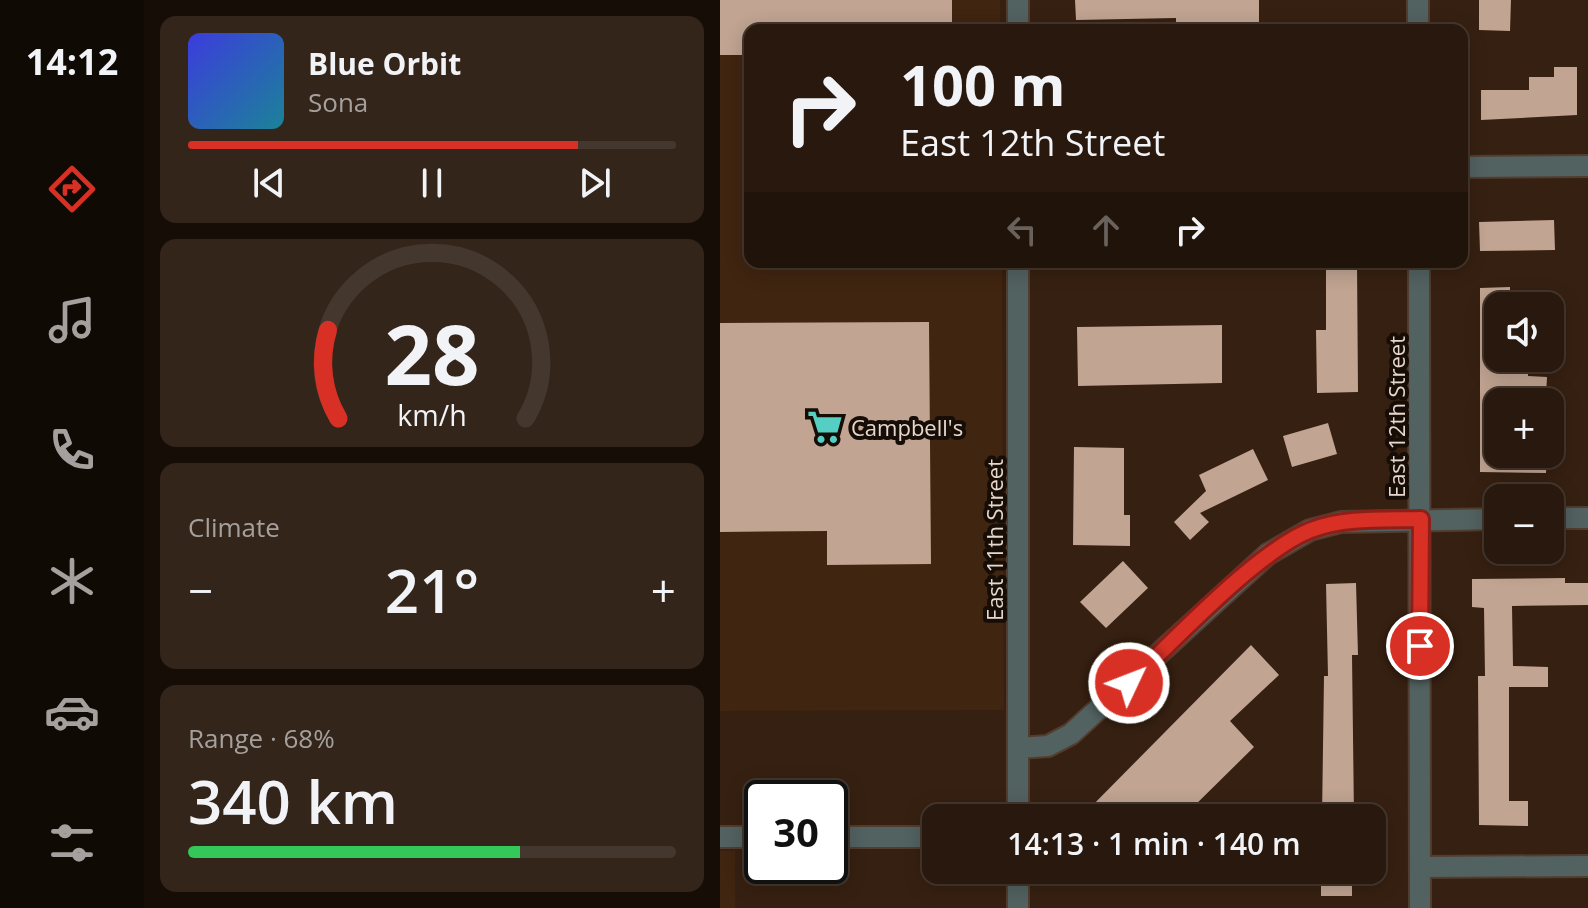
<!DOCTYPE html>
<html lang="en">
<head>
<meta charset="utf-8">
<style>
  body { margin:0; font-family:"Open Sans",sans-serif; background:#34251b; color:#f1f3f6; height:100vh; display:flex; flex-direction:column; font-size:30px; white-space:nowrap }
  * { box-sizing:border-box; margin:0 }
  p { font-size:26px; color:#a5a09d }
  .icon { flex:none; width:44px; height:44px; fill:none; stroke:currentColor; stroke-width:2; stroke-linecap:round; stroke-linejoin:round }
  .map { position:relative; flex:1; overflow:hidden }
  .panel { display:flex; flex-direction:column; gap:16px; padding:16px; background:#160d07; width:576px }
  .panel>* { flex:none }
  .guide { position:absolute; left:24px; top:24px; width:724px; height:244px; border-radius:16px; box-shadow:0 4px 20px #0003,0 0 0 2px #44372e; background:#28180d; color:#f1f3f6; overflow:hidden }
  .buttons { position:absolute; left:764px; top:292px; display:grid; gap:16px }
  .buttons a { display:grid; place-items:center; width:80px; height:80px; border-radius:16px; background:#28180d; box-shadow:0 4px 20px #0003,0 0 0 2px #44372e; font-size:40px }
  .speed { position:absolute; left:24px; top:780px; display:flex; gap:16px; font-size:40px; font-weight:700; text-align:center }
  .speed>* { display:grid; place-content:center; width:104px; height:104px; border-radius:50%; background:#28180d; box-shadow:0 4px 20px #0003,0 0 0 2px #44372e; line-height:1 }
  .speed .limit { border:4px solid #111; border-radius:12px; background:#fff; color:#111 }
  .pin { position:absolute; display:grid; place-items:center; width:68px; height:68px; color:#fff; margin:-34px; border:4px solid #fff; border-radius:50%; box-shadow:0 2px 8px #0007 }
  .me { position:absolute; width:88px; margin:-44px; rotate:47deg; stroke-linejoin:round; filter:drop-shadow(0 0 6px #0008) }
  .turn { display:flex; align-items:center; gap:28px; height:168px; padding:0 24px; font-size:36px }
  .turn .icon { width:104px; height:104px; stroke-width:2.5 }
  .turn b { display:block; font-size:56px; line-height:68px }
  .lanes { display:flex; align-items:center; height:76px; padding:0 24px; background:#0003; justify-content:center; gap:40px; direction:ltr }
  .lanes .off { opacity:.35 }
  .big { font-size:60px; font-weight:600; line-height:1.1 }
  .panel .tile { flex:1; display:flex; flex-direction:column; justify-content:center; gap:12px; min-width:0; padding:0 28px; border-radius:16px; background:#34251b }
  .panel .dial { align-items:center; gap:0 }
  .dial svg { height:208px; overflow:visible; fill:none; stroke:#44372e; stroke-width:7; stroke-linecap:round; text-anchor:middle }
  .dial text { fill:#f1f3f6; stroke:none }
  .song { display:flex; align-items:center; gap:24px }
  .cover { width:96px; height:96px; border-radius:12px; background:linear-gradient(135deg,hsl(240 70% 55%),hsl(190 70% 35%)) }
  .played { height:8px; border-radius:4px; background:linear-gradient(90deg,#d93025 80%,#44372e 80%) }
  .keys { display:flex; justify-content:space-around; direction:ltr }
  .heat { display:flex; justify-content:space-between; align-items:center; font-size:44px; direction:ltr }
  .charge { height:12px; border-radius:6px; background:linear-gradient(90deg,#34c759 68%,#44372e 0) }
  .trip { position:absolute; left:202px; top:804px; width:464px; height:80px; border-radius:16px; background:#28180d; box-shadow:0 4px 20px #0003,0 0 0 2px #44372e; font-weight:600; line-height:80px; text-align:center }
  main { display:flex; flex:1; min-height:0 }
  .tabs { display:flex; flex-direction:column; width:144px; justify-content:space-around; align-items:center; background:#100a05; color:#a5a09d }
  .tabs .icon { width:56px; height:56px }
  .tabs .on { color:#d93025 }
  .tabs b { font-size:36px; color:#f1f3f6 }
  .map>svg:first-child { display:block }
</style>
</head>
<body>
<main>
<nav class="tabs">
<b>14:12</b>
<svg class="icon on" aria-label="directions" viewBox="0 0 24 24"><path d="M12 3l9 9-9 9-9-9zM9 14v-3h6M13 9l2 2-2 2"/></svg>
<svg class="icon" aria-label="music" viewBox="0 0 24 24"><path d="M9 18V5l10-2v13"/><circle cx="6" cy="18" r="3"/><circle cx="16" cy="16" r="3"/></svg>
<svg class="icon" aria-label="phone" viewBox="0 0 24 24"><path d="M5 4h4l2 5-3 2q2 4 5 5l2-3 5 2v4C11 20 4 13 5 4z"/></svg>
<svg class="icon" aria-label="climate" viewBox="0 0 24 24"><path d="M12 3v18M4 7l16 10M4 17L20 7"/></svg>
<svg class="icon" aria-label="car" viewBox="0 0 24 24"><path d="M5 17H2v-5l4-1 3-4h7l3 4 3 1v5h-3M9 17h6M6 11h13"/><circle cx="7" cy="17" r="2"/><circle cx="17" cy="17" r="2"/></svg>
<svg class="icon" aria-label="filters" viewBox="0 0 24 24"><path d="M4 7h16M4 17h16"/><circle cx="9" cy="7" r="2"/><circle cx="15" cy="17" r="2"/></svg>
</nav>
<section class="panel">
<div class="tile">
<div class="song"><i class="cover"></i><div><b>Blue Orbit</b><p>Sona</p></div></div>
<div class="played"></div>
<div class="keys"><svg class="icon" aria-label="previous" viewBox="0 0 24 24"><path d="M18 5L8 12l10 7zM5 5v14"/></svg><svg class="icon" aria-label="pause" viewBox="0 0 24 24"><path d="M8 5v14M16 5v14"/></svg><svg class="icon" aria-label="next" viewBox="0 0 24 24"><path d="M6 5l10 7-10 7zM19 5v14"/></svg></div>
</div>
<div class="tile dial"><svg viewBox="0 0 100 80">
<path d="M14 69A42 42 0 1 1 86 69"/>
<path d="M14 69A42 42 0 0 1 10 35" stroke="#d93025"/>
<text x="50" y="56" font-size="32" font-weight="700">28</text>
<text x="50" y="72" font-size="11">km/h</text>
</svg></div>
<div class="tile"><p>Climate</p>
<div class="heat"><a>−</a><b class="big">21°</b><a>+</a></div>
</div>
<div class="tile"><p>Range · 68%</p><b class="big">340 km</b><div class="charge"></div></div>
</section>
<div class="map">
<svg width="868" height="908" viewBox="0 0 868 908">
  <rect width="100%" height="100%" fill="#362011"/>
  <path fill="#402510" d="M0,0h280v30h-250v232h252l2,448 -284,1z
    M0,851h15v57h-15z"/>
  <path fill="#c1a492" d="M0,0h232v30h-202v25h-30z
    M355,0h184v30h-83v-12l-100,2z
    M759,0h32l-1,31 -31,-1z
    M834,67h23v48l-96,5v-30h48v-13h25z
    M834,220l1,30 -75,1 -1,-29z
    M606,262h31l1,130 -41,1 -1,-63h10z
    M790,287v19h-12v52h30v18l19,1 -1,19 -36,-2v8h-12v52h49l-1,19 -66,-1v-184z
    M209,322l2,242 -104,1v-34l-107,1v-209z
    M502,325v58l-144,3 -1,-59z
    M608,423l9,31 -45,13 -9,-31z
    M354,447l50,1v67h6v31l-57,-1z
    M533,449l15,31 -68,33 9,9 -19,18 -16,-18 32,-31 -7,-16z
    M403,561l25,27 -42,40 -26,-26z
    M845,578v5h23v22l-76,1 1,60 35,1v20h-39v114h19v25l-49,-1 -1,-149h7l-1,-68 -12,-1v-28z
    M636,583l2,72h-6l2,162 -32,1 2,-142h4l-2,-92z
    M531,645l28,30 -49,46 24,26 -72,71h-102z
    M601,870h31v26h-31z"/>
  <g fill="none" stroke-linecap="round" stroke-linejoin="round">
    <g stroke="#523d2f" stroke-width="24">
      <path id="minor" d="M298,0v30
        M698,0v30
        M742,167l126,-1
        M298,262v556
        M699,262l1,646
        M830,518h38
        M298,748l30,-2 23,-12 197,-180 42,-24 31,-8 157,-3
        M0,837h42
        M110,837h106
        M700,867l168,-1
        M298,870v38"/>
    </g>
    <use href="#minor" stroke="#526260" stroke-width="20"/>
  </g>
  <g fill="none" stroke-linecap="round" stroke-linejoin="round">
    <g stroke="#8d1f18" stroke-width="20">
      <path id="route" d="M409,683c46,-43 128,-132 182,-153 34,-13 74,-10 110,-11l-1,127"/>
    </g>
    <use href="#route" stroke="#d93025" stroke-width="14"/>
  </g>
  <defs>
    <g id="supermarket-bare" transform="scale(2.76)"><path d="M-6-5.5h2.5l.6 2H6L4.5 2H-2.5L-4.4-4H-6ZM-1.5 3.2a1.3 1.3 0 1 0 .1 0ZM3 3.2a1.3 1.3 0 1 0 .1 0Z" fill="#55cec4" stroke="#170d07" stroke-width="2.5" paint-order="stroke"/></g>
  </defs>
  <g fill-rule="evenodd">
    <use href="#supermarket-bare" x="105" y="427"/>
  </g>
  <g text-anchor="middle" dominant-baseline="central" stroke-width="8" stroke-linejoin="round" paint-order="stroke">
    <g font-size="22" fill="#e6d7cd" stroke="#170d07">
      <text transform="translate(676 417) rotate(-90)">East 12th Street</text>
      <text transform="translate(274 540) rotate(-90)">East 11th Street</text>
    </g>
    <g font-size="22" fill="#e6d7cd" stroke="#170d07" text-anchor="start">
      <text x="131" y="427">Campbell's</text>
    </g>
  </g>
</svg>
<div class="buttons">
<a><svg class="icon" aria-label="sound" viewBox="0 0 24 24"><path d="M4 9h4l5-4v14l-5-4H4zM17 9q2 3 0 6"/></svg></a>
<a>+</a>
<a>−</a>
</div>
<div class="speed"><div class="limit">30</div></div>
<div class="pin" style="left:700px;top:646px;background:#d93025"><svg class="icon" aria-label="arrive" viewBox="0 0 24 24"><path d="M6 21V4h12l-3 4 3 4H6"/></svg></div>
<svg class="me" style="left:409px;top:683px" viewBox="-20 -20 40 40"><circle r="17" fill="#d93025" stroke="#fff" stroke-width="3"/><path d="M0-11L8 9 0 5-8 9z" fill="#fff"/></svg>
<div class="trip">14:13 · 1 min · 140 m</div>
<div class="guide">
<div class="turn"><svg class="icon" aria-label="right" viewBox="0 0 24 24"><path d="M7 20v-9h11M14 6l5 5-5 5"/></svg><div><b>100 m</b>East 12th Street</div></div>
<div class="lanes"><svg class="icon off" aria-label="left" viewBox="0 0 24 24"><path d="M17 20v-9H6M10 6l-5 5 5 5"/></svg><svg class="icon off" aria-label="ahead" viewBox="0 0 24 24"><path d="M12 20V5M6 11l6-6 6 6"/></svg><svg class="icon" aria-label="right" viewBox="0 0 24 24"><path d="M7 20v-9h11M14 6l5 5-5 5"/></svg></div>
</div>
</div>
</main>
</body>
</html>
